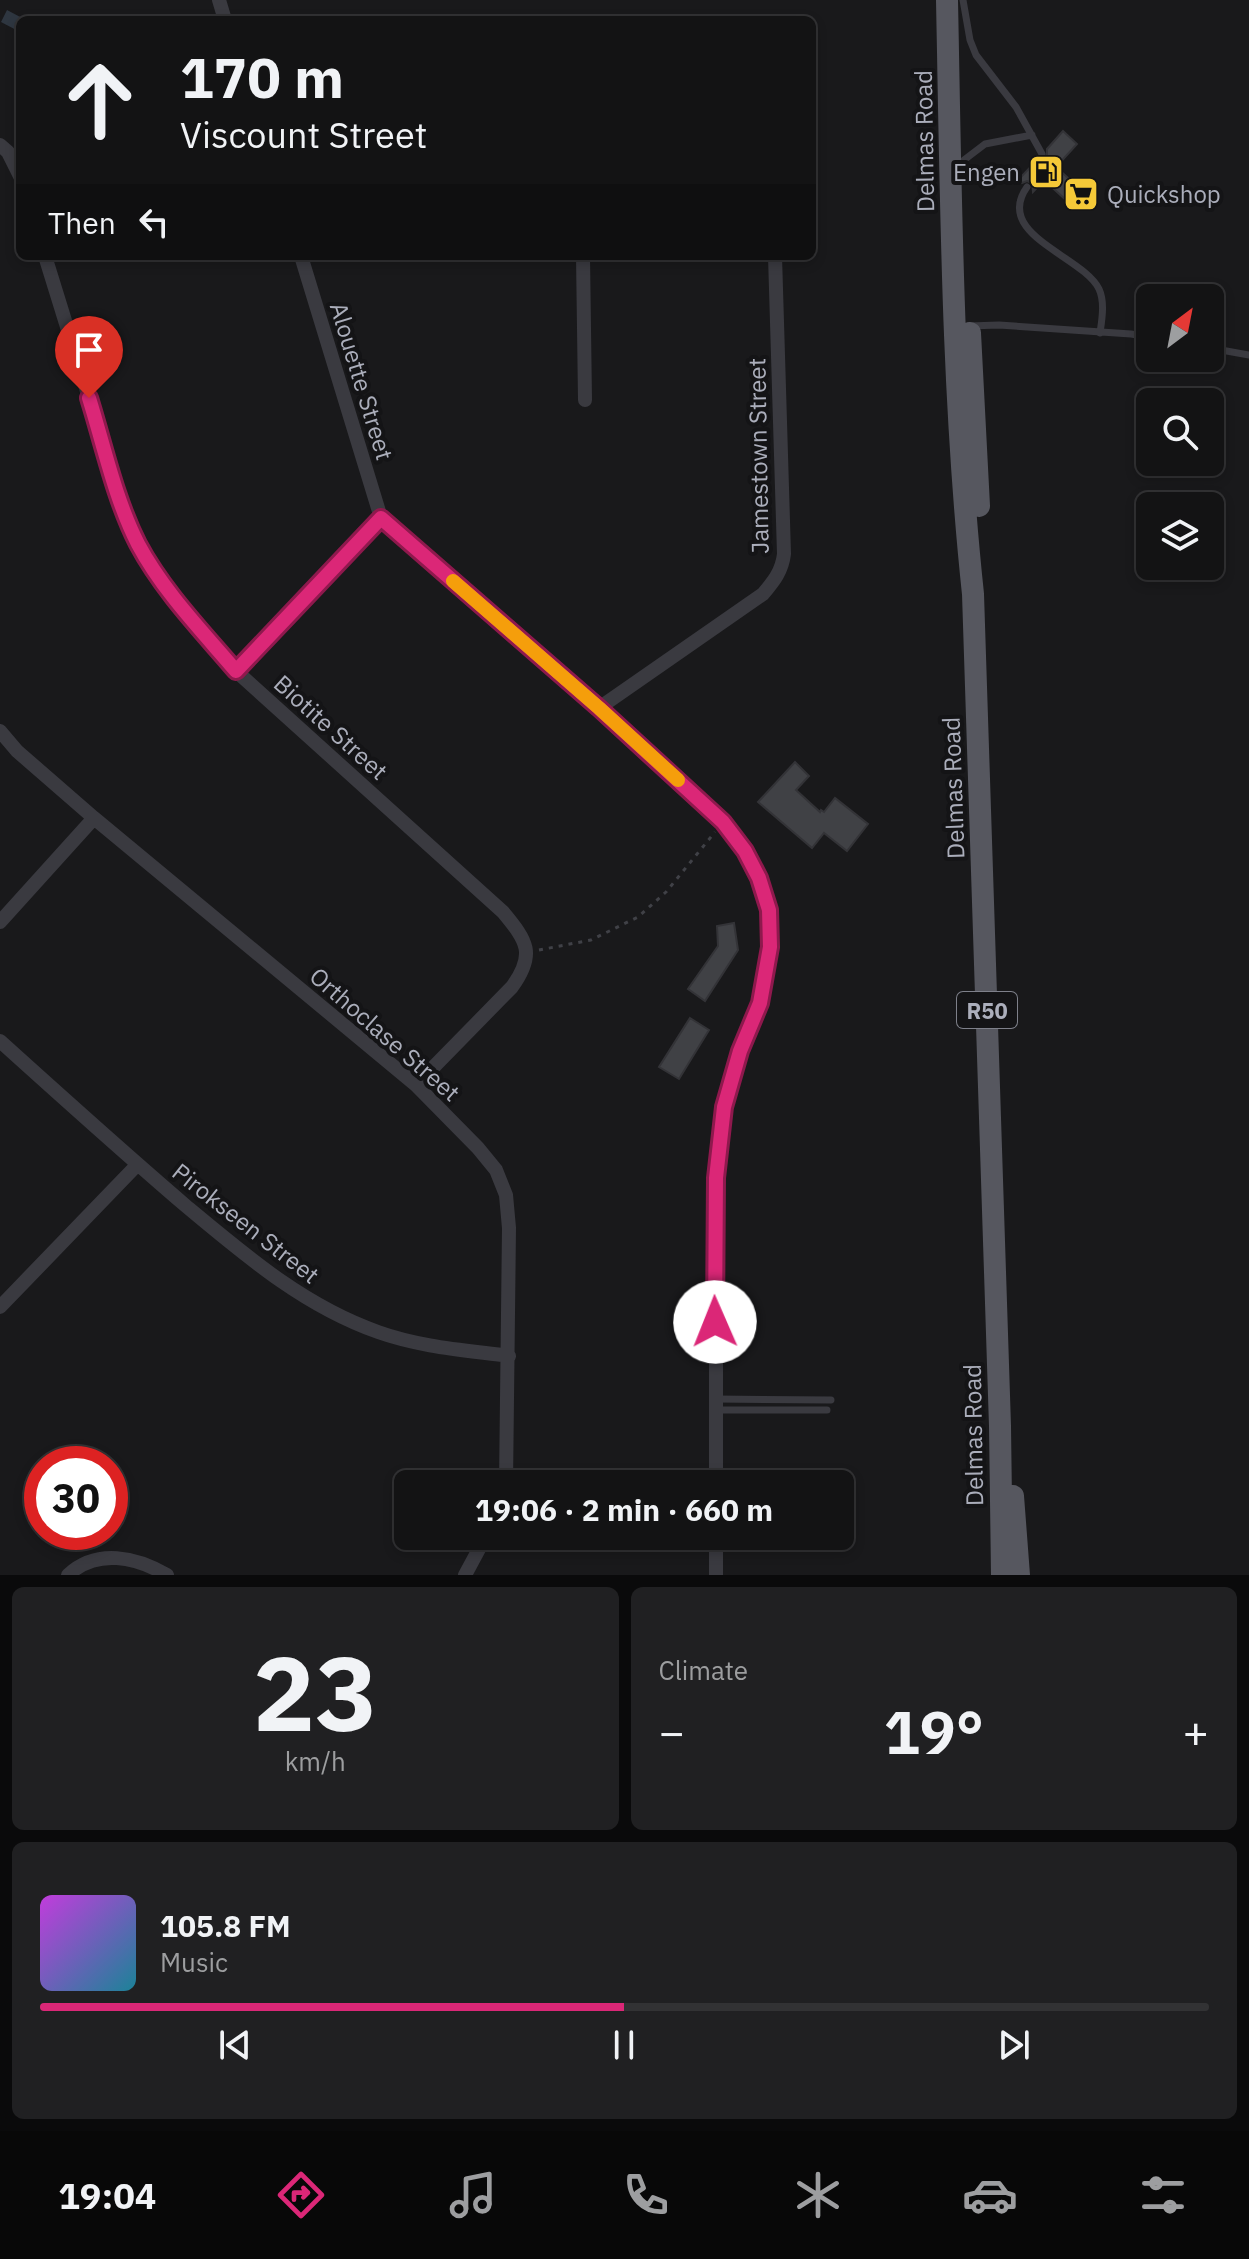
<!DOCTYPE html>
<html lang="en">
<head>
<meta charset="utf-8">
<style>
  body { margin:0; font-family:"IBM Plex Sans",sans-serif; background:#202022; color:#f1f3f6; height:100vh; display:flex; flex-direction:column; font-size:30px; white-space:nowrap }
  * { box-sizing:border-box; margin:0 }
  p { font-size:26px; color:#9d9ea0 }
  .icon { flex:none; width:44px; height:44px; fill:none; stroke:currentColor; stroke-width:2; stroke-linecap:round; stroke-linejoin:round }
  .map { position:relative; height:1575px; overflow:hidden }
  .panel { display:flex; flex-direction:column; gap:12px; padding:12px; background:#0a0a0b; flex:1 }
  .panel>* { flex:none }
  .hud { position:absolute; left:16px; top:16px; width:800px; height:244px; border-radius:12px; box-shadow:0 4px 12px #0003,0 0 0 2px #323234; background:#131314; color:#f1f3f6; overflow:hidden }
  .needle { width:52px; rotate:32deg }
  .buttons { position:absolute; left:1136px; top:284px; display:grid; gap:16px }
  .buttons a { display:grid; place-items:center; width:88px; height:88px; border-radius:12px; background:#131314; box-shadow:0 4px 12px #0003,0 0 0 2px #323234; font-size:40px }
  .speed { position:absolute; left:24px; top:1446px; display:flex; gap:16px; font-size:40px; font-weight:700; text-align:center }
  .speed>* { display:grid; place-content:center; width:104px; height:104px; border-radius:50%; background:#131314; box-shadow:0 4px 12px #0003,0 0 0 2px #323234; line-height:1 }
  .speed .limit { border:12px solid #d22; background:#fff; color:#111 }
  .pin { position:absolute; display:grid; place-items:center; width:68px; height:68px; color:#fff; margin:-82px -34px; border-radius:50% 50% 50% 0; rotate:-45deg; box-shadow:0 0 8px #0007 }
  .pin .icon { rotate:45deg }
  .me { position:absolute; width:88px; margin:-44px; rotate:359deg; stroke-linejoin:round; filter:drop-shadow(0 0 6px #0008) }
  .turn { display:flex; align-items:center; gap:28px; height:168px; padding:0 32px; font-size:36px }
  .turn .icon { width:104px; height:104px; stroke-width:2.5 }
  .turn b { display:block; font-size:56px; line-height:68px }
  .then { display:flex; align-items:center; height:76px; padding:0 32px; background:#0003; gap:16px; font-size:30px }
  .big { font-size:60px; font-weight:700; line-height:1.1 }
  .panel .widget { flex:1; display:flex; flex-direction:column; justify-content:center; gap:12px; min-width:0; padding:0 28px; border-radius:12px; background:#202022 }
  .panel .dial { align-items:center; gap:0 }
  .dial b { font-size:104px; line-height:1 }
  .song { display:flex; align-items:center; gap:24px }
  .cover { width:96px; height:96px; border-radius:12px; background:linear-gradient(135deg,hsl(290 70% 55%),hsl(190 70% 35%)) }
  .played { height:8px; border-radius:4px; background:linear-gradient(90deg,#db2777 50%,#323234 50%) }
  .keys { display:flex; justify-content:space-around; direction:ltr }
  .heat { display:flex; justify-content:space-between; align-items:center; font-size:44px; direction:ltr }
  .panel .tiles { flex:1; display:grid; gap:12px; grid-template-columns:1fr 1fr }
  .widget:last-child { grid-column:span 2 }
  .trip { position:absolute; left:394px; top:1470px; width:460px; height:80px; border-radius:12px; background:#131314; box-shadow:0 4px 12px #0003,0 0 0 2px #323234; font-weight:700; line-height:80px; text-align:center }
  .tabs { display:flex; height:128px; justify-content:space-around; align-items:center; background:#080808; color:#9d9ea0 }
  .tabs .icon { width:56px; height:56px }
  .tabs .active { color:#db2777 }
  .tabs b { font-size:36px; color:#f1f3f6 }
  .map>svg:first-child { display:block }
</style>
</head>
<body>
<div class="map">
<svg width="1249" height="1575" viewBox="0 0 1249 1575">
  <rect width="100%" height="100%" fill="#19191b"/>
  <path fill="#2e3640" d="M7,10l17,9 -4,1v12l-19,-10z"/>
  <path fill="#404145" stroke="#333337" stroke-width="2" d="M1063,131l14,13 -21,23 23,21 -12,13 -23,-21 -11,12 -1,-9 -5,-2 -5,2 -3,-4 19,-20 5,1 4,-2v-9z
    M795,762l14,14 -13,14 24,22 1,-2 3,2 11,-14 33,26 -21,27 -23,-18 -12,15 -54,-46z
    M734,923l4,27 -33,51 -17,-12 30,-43 -1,-20z
    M690,1018l19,12 -30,49 -20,-12z"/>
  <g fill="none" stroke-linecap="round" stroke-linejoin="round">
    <path stroke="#404147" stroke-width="3" stroke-dasharray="4 6" stroke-linecap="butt" d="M539,950l52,-10 47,-23 28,-25 49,-60"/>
    <path stroke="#3a3a40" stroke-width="7" d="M963,0l7,40 6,15 40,52 26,47
      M964,160l21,-16 47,-9
      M1027,187c-34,48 56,69 72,102 6,13 3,30 1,44
      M969,326l30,-1 132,9 19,3
      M1210,348l39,7
      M716,1399l115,1
      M716,1410h111"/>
    <path stroke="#3a3a40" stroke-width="14" d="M219,0l6,20
      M0,145l8,7 12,24
      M45,256l79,255 13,31 13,23 24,32 62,74 267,241c24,29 33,42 9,75l-96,98
      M301,256l80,262
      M583,256l2,144
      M381,518l218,190 124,114 22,29 14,27 10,32 1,37 -10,56 -20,48 -16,56 -8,71v306
      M236,671l145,-153
      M599,708l164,-114c11,-13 19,-23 21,-40l-9,-298
      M0,731l17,20 77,67 322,267 62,63 18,22 10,25 3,33 -3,256
      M0,922l94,-104
      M0,1041c62,56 123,111 186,165 60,50 118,100 192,126 42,15 86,18 131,24
      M0,1307l137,-142
      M716,1536v39
      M68,1575c29,-27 68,-18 99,0
      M465,1575l21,-39"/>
    <path stroke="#56575f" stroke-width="22" d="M947,0c4,198 5,397 26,594l27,832 2,149
      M970,333l9,173
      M1013,1496l6,79"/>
  </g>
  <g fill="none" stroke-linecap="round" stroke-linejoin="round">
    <g stroke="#8e194d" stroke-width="20">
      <path id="route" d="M89,398c15,48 26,101 49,146 25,47 64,87 98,127l145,-153 218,190 124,114 22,29 14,27 10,32 1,37 -10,56 -20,48 -16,56 -8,71 -1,144"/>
    </g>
    <use href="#route" stroke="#db2777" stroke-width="14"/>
    <path stroke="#f59e0b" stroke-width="14" d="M453,581l146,127 79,72"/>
  </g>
  <defs>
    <g id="fuel-square" transform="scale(1.8)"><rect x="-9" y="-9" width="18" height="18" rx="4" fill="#f5c938" stroke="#141416"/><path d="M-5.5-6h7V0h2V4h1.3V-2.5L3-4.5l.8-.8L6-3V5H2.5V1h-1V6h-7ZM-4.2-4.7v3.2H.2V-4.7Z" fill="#111"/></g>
    <g id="supermarket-square" transform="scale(1.8)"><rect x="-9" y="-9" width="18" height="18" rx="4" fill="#f5c938" stroke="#141416"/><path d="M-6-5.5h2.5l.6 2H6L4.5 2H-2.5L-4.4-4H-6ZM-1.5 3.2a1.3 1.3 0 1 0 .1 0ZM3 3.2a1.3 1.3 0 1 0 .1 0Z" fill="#111"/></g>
  </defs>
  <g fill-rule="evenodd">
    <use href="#fuel-square" x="1046" y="172"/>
    <use href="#supermarket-square" x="1081" y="194"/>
  </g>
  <g text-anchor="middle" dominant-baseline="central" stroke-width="8" stroke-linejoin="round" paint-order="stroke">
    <rect fill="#141416" stroke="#7e808a" stroke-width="2" x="957" y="992" width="60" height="36" rx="6"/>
    <g font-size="22" font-weight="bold" fill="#abaebb">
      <text x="987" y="1010">R50</text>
    </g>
    <g font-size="24" fill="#abaebb" stroke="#141416">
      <text transform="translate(924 141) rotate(-91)">Delmas Road</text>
      <text transform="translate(362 381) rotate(73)">Alouette Street</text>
      <text transform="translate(758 456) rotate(-91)">Jamestown Street</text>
      <text transform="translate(331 727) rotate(42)">Biotite Street</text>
      <text transform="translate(953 788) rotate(-92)">Delmas Road</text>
      <text transform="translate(385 1034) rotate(41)">Orthoclase Street</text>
      <text transform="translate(246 1223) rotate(38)">Pirokseen Street</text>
      <text transform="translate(973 1435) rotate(-91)">Delmas Road</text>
    </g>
    <g font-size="24" fill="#abaebb" stroke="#141416" text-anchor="end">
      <text x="1020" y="172">Engen</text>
      <text x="1107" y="194" text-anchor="start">Quickshop</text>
    </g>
  </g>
</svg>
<div class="buttons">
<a><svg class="needle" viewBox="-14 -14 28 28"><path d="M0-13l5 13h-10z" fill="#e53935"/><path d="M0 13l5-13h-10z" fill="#9d9ea0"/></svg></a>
<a><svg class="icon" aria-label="search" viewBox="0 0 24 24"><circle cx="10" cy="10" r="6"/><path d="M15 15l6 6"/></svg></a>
<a><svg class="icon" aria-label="layers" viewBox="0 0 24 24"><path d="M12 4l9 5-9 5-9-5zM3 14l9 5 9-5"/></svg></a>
</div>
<div class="speed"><div class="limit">30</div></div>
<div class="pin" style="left:89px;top:398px;background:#d93025"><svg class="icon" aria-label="arrive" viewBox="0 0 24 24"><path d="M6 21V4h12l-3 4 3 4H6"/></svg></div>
<svg class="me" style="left:715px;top:1322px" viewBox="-20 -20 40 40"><circle r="19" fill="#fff"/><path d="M0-13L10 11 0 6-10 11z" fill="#db2777"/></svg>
<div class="trip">19:06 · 2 min · 660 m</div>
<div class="hud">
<div class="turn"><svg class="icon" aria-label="ahead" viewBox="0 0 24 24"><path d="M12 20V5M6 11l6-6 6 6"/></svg><div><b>170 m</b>Viscount Street</div></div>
<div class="then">Then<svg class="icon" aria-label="left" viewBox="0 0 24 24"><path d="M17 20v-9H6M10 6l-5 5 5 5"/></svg></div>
</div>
</div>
<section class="panel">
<div class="tiles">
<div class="widget dial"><b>23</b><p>km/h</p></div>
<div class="widget"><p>Climate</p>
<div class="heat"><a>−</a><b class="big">19°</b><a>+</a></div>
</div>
<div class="widget">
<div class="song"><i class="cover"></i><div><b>105.8 FM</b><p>Music</p></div></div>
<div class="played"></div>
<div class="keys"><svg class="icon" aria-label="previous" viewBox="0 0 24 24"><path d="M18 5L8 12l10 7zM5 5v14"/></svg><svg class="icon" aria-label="pause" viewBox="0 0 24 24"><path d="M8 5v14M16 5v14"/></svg><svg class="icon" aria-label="next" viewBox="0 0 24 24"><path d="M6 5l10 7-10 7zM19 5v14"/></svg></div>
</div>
</div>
</section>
<nav class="tabs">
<b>19:04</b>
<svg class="icon active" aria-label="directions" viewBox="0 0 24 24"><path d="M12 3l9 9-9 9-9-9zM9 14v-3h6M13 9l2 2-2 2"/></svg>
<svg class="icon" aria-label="music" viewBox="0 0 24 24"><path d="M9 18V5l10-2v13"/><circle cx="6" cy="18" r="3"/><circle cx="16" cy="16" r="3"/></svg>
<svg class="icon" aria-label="phone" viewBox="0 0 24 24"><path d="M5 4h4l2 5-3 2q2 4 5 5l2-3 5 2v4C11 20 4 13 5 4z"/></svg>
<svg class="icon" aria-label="climate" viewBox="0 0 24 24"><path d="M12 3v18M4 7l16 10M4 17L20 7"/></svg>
<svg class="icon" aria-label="car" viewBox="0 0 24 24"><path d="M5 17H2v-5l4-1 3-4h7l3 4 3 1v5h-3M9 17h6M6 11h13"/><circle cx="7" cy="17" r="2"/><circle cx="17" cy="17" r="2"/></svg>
<svg class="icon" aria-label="filters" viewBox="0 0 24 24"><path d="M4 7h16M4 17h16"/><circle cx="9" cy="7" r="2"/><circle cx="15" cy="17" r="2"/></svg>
</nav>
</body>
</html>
